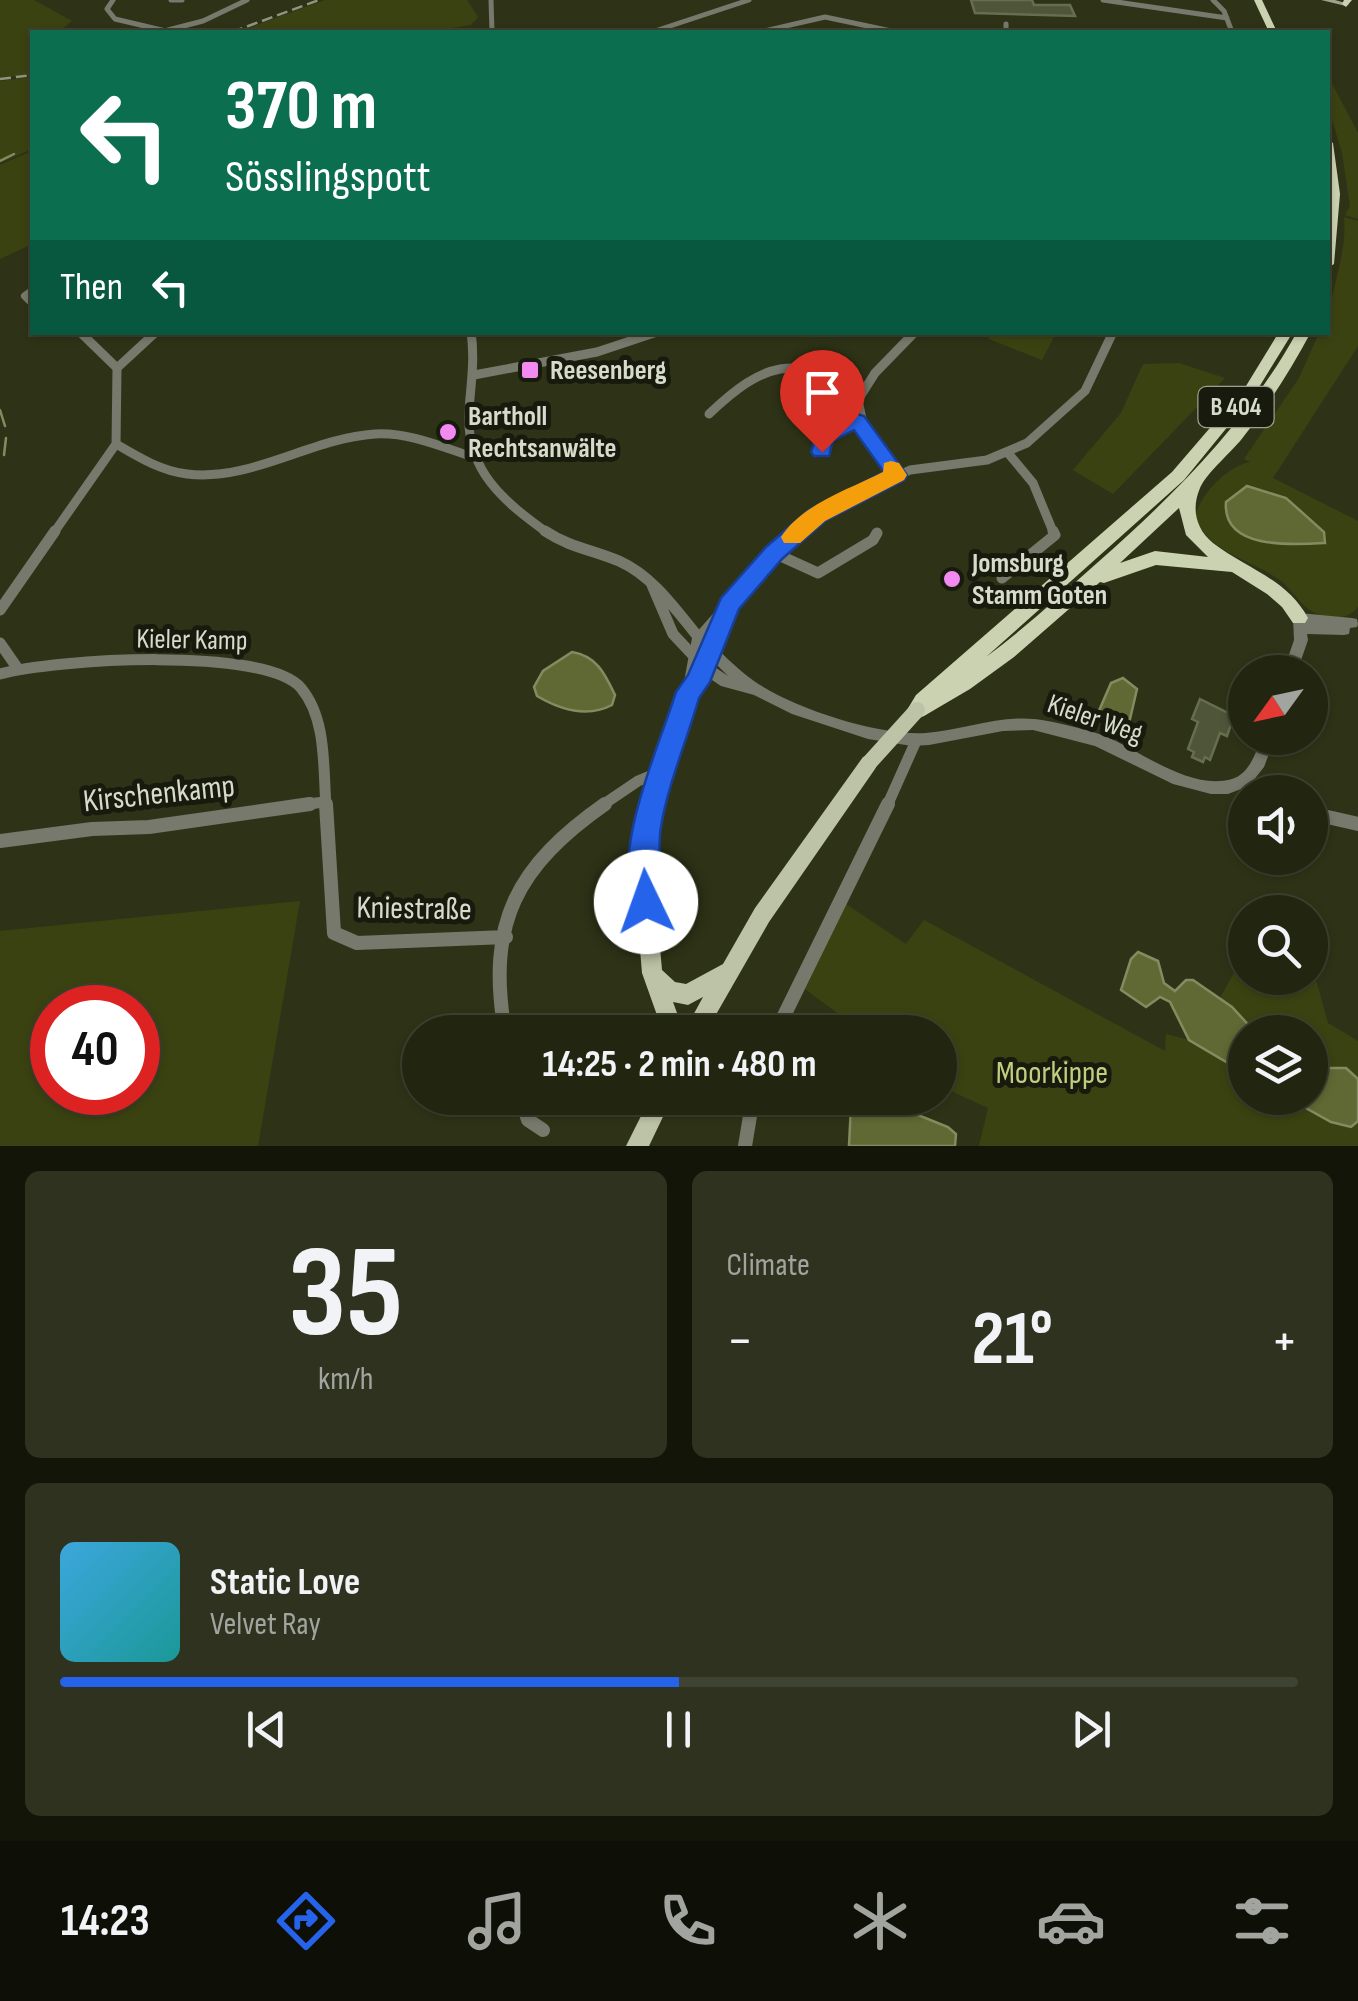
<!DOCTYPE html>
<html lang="en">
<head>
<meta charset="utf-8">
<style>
  body { margin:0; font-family:"Sofia Sans Condensed",sans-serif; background:#2e321f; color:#f1f3f6; height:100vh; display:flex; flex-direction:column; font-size:38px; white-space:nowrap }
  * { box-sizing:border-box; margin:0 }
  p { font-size:32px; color:#a2a59f }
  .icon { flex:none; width:55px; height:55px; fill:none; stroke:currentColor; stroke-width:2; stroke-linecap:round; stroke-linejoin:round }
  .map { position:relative; height:1146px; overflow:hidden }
  .drawer { display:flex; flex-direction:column; gap:25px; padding:25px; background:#131509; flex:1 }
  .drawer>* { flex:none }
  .banner { position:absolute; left:30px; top:30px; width:1300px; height:305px; border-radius:0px; box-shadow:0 2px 8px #0004,0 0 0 2px #3f4331; background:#0b6e4f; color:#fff; overflow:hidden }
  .needle { width:65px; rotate:237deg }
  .buttons { position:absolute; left:1228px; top:655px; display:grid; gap:20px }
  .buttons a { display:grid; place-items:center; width:100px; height:100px; border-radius:50%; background:#222611; box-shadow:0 2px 8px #0004,0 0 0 2px #3f4331; font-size:50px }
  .speed { position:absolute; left:30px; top:985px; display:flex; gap:20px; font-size:50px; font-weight:700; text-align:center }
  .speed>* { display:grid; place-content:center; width:130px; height:130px; border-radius:50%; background:#222611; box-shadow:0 2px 8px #0004,0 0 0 2px #3f4331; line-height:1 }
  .speed .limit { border:15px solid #d22; background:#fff; color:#111 }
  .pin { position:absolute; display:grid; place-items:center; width:85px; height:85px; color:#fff; margin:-102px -42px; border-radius:50% 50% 50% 0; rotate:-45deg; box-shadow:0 0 10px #0007 }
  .pin .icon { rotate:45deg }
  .me { position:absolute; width:110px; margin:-55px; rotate:357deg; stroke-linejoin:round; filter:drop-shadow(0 0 8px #0008) }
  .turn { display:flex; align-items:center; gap:35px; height:210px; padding:0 30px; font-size:45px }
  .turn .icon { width:130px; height:130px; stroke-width:2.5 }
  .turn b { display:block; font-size:70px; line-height:85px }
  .then { display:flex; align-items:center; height:95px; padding:0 30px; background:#0003; gap:20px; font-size:38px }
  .big { font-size:75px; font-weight:700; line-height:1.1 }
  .drawer .widget { flex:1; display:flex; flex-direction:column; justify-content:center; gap:15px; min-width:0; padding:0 35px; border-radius:15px; background:#2e321f }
  .drawer .dial { align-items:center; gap:0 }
  .dial b { font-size:130px; line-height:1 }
  .song { display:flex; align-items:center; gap:30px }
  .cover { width:120px; height:120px; border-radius:15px; background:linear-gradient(135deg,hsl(200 70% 55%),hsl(180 70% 35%)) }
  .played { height:10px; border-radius:5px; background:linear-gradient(90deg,#2563eb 50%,#3f4331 50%) }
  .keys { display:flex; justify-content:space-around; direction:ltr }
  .heat { display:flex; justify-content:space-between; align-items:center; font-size:55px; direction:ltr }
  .drawer .tiles { flex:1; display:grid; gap:25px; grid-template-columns:1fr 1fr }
  .widget:last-child { grid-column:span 2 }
  .trip { position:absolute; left:402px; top:1015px; width:555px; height:100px; border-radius:50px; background:#222611; box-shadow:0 2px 8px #0004,0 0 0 2px #3f4331; font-weight:700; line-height:100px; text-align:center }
  .menu { display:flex; height:160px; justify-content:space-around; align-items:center; background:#0e0f07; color:#a2a59f }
  .menu .icon { width:70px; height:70px }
  .menu .selected { color:#2563eb }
  .menu b { font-size:45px; color:#f1f3f6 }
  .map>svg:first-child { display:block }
</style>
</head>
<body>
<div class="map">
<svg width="1358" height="1146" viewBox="0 0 1358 1146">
  <rect width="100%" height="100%" fill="#2e3317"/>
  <path fill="#3b4211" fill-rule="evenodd" d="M0,0h34l38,21 -14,11h-26v42l-32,4z
    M325,0h142l11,17 -7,8 -45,7h-188z
    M1328,76l30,57v86l-13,-4 5,-9 -8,-53 -14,-47z
    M32,77v72l-32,14v-82z
    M32,151v93l-32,15v-94z
    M1344,217l14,4v125l-85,132 85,43v86c-10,13 -29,13 -43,6 -13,-6 -22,-22 -34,-32 -29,-22 -72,-27 -86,-64 6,-24 32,-50 55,-55l-6,-3 55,-81 20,-45 9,-1c0,-38 20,-77 16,-115zM1253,487l18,9 15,2 38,33 1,13 -41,-1 -42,-8z
    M987,333v-1l69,1 -14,27 -53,-21z
    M1179,363l46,15 -112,116 -40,-24 48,-57 22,-49z
    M300,901l-42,245h-258v-215zM52,1008h86v84h-86z
    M846,904l60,40 18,-24 241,131 1,-17 23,6 56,33v25h43l43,24 20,5 7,-6v25h-379l9,-38 -48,-22v-54h-77l-58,-43z
    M1245,953v25h65v-20l18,65 30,18v38l-13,-11 -35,7v-43h-55l-35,-34z"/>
  <path fill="#606934" stroke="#848b61" stroke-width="2.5" d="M1247,486l39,12 38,34 1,11c-33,2 -103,7 -99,-41z
    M572,652c25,4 33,22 43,43l-3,10c-25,13 -53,4 -75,-9l-3,-9 9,-16z
    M1123,678l14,11 -10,43 -26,-12 -3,-7 13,-30z
    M1138,952l20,9 6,22 11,8 11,-11h7l39,27 23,25h-10v41l-56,-33 -19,-38 -10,-5 -14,10 -25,-17 10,-31z
    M1330,1068h16l12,11v42l-7,6 -20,-5 -43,-24h22v-23l7,2z
    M857,1098h19l72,29 8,7 -1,12h-106l2,-41z"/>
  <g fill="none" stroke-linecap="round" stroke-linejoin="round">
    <path stroke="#848b61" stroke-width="2.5" d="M0,161l14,-7
      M0,410l5,16
      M4,455l2,-17"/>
  </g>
  <path fill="#4f5538" stroke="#676d4f" stroke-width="2.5" d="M971,0h61l2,5h36l5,11 -100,-3z
    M1200,699l34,17 -7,20 -7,-3 -10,27 -5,-3 -2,5 -11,-5 2,-5 -6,-3 10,-27 -6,-3z"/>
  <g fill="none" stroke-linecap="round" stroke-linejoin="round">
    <path stroke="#76796c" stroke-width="5" d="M113,0l-6,9 8,10 55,13
      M171,0h11
      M491,0l1,32
      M1103,0l124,18
      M1213,0l11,11 8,21
      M1006,24v8
      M168,30l35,-9 44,-21
      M652,32l97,-32
      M760,32l65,-15 71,15"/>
    <path stroke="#76796c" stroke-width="8" d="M32,291l-7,5 7,7"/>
    <path stroke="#76796c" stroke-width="9" d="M202,332h48
      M471,332c4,27 0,51 -2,78 -4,60 34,91 80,124
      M117,368l39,-36
      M474,375l123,-23 60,-20
      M709,414c56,-53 83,-58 153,-27
      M116,444c22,13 45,27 71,30 64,8 124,-36 188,-40 34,-2 67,13 98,23
      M821,452l3,-15 33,-17
      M1008,453l25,30 21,51
      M896,475l-32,-46 -6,-29 17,-27 38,-39
      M53,534l63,-90 1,-76 -37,-36
      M796,534l21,-19 93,-45 77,-10 40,-17 58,-52 28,-59"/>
    <path stroke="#76796c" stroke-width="11" d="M545,531c24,16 48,19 74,30 34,15 57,49 80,77l75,-85 25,-22
      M774,553l44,20 55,-33 4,-7
      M1002,578l53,-43 -2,-4
      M652,585l21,49 31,33 24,-59
      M0,610l55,-79
      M0,643l16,23
      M0,674c53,-15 265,-28 301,14 26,31 22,80 25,118
      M293,806l31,-4
      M601,806l37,-25 24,-10
      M887,806l29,-65"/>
    <path stroke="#76796c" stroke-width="14" d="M326,804l8,129 23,10 149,-6
      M1310,813l48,11
      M0,841l92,-12 57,-2 161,-23
      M505,1032c-19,-110 12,-166 100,-228
      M776,1032l112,-228
      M521,1098l7,22 15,10
      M745,1146l8,-48"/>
    <path fill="#76796c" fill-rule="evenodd" d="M1299,613l53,5 5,1 1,5 -1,3 -7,1 -1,6 -5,1 -37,-1 1,6 -11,32h-14l11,-32 -1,-22 1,-4z
      M699,633l5,1c15,17 31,33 50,47 39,27 124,55 172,52 47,-4 78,-22 127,-11 18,4 35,8 52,14 36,15 85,55 127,43 17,-5 24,-26 29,-41h14l-11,29 -15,19 -21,8h-17l-38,-10 -78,-38 -62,-16 -30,1 -74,14 -17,1 -44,-7 -76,-25 -38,-19 -33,-9 -15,-10 -11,18 -39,128 -5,31 3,49 -2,6 -6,2 -6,-2 -2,-6 -3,-49 5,-31 42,-129 10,-55 2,-4zM703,651l25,25 -19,-13 -8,-1z"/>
    <path fill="#9ea38d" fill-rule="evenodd" d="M1321,0h14l14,4 -3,2z"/>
    <path fill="#bdc3a7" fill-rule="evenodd" d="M869,755l6,2 3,6 -3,6 -106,153 -63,110h-22l19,-35 -15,8 -15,-3 11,30h-21l-21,-59 -6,-71 3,-7 7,-3 7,3 3,7 6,68 13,12 11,2 37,-20 32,-56 108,-151z
      M650,1098h22l-23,48h-23z"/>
    <path fill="#cad2b2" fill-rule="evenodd" d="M1254,0h8l15,32h-8z
      M1344,0h8l-6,7 -4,-3z
      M1328,140l5,3 7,51 -6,70 -6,4z
      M1279,332h14l-37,60 -72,88 -198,177c39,-29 75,-62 111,-94 78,-69 149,-139 200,-231h14c-20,37 -41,71 -67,104 -11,15 -37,36 -44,52 -9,21 -4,41 13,55 34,26 74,36 95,75l-3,5h-12l-11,-16 -15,-13 -35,-22 -76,-7 -52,18 -4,-1 -86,75 -44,32 -46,27 -7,3 -7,-3 -3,-6 9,-15 256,-223 74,-86zM1179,508l7,27 22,22 -53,-6 -35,12z"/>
    <path stroke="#8f947f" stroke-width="2.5" stroke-dasharray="11 5" stroke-linecap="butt" d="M232,32l87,-32
      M0,79l32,-4"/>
    <path stroke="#bdc3a7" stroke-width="16" d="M869,763l48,-53"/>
  </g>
  <path fill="#2563eb" stroke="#184099" stroke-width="2.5" d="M857,414l7,2 43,59 -3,5 -79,41 -43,38 -43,50 -29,73 -11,16c-12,42 -31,86 -38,129 -5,27 5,61 -5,86l-10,4 -11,-4c-25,-61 22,-161 41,-221l12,-17 33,-77 45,-51 43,-37 75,-38 -30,-42 -21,11 -4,15h-15l-3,-4 6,-19z"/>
  <path fill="#f59e0b" d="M891,461l8,2 8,12 -3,5 -79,41 -25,22h-16l-3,-6c21,-33 69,-48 102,-65l1,-9z"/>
  <g fill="#f28af2" stroke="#171a0d" stroke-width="4">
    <rect x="520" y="360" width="20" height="20" rx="5"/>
    <circle cx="448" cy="432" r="10"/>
    <circle cx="952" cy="579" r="10"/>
  </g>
  <g text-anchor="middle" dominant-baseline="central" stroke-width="10" stroke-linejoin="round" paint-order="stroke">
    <rect fill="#171a0d" stroke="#9da192" stroke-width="2.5" x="1198.5" y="387" width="75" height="40" rx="8"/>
    <g font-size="25" font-weight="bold" fill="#d7dbcb">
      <text x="1236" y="407">B 404</text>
    </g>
    <g font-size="28" font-weight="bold" fill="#d7dbcb" stroke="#171a0d" text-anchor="start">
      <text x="550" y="370">Reesenberg</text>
      <text x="468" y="416">Bartholl<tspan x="468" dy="32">Rechtsanwälte</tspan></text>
      <text x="972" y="563">Jomsburg<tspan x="972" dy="32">Stamm Goten</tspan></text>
    </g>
    <g font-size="28" fill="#d7dbcb" stroke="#171a0d">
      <text transform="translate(192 640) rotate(1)">Kieler Kamp</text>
      <text transform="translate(1095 719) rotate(19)">Kieler Weg</text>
    </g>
    <g font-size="32" fill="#d7dbcb" stroke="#171a0d">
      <text transform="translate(159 794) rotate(-6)">Kirschenkamp</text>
      <text transform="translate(414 909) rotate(1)">Kniestraße</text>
    </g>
    <g font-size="32" fill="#c0cf7e" stroke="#171a0d">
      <text x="1052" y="1073">Moorkippe</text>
    </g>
  </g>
</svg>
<div class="buttons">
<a><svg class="needle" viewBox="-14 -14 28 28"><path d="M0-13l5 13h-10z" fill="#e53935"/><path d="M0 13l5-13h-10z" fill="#a2a59f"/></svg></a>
<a><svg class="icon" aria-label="sound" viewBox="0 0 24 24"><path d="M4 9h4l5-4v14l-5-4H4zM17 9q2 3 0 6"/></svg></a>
<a><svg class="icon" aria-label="search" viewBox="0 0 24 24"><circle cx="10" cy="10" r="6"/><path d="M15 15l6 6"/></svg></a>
<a><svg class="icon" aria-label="layers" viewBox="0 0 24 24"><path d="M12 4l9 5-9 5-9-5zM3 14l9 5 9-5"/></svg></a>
</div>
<div class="speed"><div class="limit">40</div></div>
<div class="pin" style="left:822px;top:452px;background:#d93025"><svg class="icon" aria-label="arrive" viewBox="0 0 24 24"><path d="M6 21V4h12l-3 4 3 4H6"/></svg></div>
<svg class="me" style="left:646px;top:902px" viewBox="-20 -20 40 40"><circle r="19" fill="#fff"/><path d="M0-13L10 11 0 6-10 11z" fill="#2563eb"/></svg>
<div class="trip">14:25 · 2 min · 480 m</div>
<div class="banner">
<div class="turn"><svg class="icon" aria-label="left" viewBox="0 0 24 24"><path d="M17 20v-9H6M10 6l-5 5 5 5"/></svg><div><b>370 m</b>Sösslingspott</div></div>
<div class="then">Then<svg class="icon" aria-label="left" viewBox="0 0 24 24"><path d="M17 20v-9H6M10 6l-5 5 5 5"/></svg></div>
</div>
</div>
<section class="drawer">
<div class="tiles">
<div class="widget dial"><b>35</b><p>km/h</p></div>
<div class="widget"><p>Climate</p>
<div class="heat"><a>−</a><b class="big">21°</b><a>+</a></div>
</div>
<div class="widget">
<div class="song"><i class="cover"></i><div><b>Static Love</b><p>Velvet Ray</p></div></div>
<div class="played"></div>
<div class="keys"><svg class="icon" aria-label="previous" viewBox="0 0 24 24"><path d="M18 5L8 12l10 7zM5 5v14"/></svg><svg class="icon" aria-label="pause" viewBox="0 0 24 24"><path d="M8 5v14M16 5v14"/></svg><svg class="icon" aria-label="next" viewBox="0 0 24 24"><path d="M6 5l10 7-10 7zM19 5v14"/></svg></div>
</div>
</div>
</section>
<nav class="menu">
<b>14:23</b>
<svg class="icon selected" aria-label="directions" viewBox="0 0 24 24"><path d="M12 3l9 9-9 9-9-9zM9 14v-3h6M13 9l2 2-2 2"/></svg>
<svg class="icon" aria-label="music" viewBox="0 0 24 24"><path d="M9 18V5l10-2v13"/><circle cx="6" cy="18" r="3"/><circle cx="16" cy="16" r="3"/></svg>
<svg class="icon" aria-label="phone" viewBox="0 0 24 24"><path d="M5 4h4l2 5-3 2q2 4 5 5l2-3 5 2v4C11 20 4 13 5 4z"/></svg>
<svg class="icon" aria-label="climate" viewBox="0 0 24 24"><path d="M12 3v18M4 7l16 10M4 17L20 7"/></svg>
<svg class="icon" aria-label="car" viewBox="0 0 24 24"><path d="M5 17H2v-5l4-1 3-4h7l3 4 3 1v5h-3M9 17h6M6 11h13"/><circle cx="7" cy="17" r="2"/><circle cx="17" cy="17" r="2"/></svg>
<svg class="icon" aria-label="filters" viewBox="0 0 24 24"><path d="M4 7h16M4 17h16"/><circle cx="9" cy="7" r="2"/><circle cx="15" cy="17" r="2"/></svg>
</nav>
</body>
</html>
